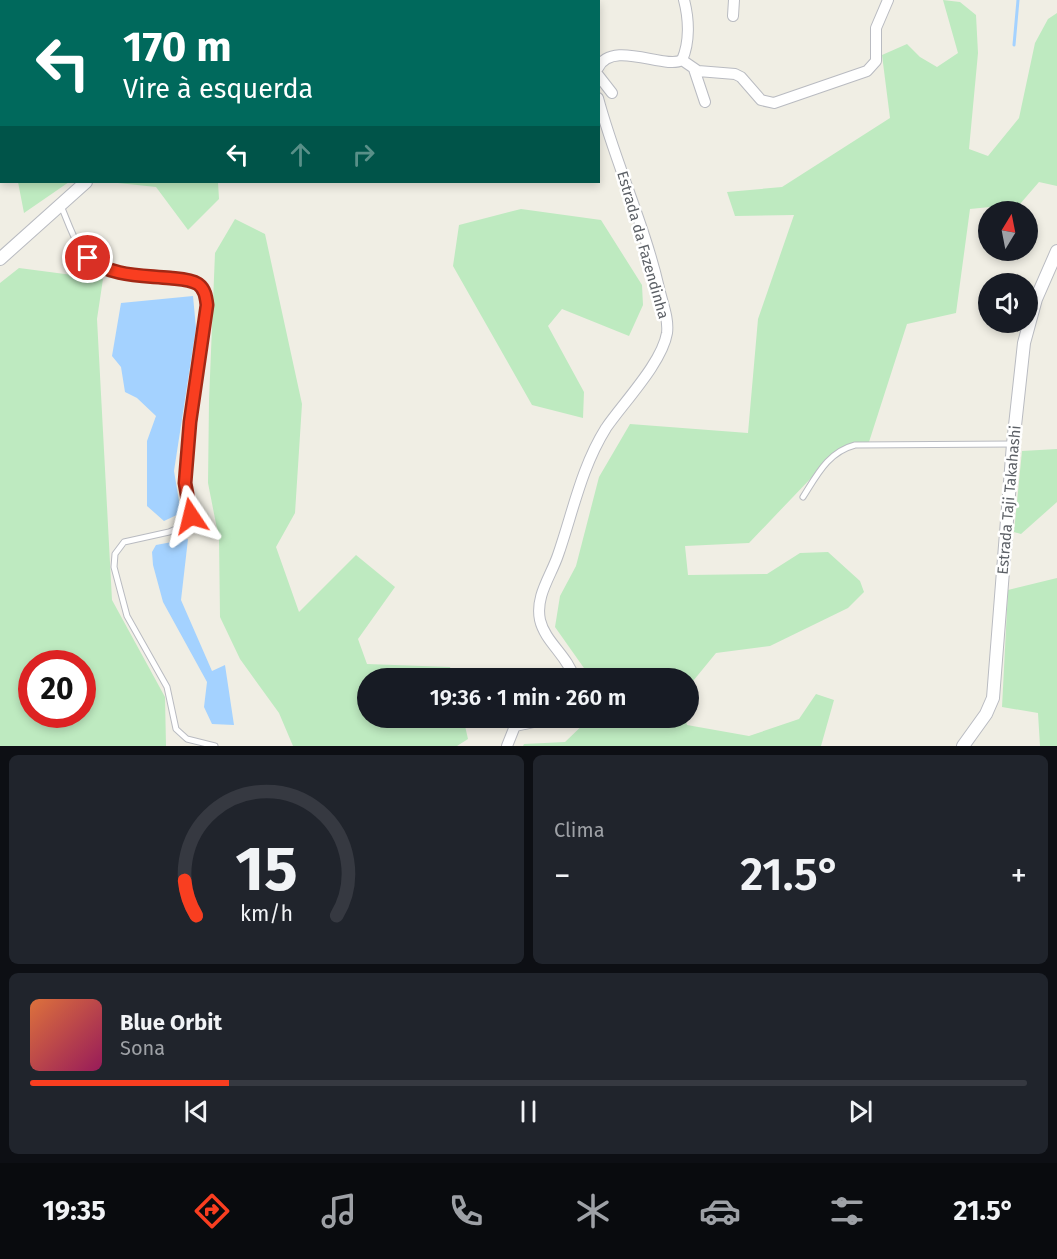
<!DOCTYPE html>
<html lang="pt">
<head>
<meta charset="utf-8">
<style>
  body { margin:0; font-family:"Fira Sans",sans-serif; background:#20242c; color:#f1f3f6; height:100vh; display:flex; flex-direction:column; font-size:22px; white-space:nowrap }
  * { box-sizing:border-box; margin:0 }
  p { font-size:20px; color:#9ea1a6 }
  .icon { flex:none; width:33px; height:33px; fill:none; stroke:currentColor; stroke-width:2; stroke-linecap:round; stroke-linejoin:round }
  .map { position:relative; height:746px; overflow:hidden }
  .sheet { display:flex; flex-direction:column; gap:9px; padding:9px; background:#0d0f14; flex:1 }
  .sheet>* { flex:none }
  .banner { position:absolute; left:0px; top:0px; width:600px; height:183px; box-shadow:0 3px 9px #0003; background:#00695c; color:#fff; overflow:hidden }
  .needle { width:39px; rotate:10deg }
  .buttons { position:absolute; left:978px; top:201px; display:grid; gap:12px }
  .buttons a { display:grid; place-items:center; width:60px; height:60px; border-radius:50%; background:#171b24; box-shadow:0 3px 9px #0003; font-size:30px }
  .speed { position:absolute; left:18px; top:650px; display:flex; gap:12px; font-size:30px; font-weight:700; text-align:center }
  .speed>* { display:grid; place-content:center; width:78px; height:78px; border-radius:50%; background:#171b24; box-shadow:0 3px 9px #0003; line-height:1 }
  .speed .limit { border:9px solid #d22; background:#fff; color:#111 }
  .pin { position:absolute; display:grid; place-items:center; width:51px; height:51px; color:#fff; margin:-26px; border:3px solid #fff; border-radius:50%; box-shadow:0 2px 6px #0007 }
  .me { position:absolute; width:66px; margin:-33px; rotate:350deg; stroke-linejoin:round; filter:drop-shadow(0 0 4px #0008) }
  .turn { display:flex; align-items:center; gap:21px; height:126px; padding:0 24px; font-size:27px }
  .turn .icon { width:78px; height:78px; stroke-width:2.5 }
  .turn b { display:block; font-size:42px; line-height:51px }
  .lanes { display:flex; align-items:center; height:57px; padding:0 24px; background:#0003; justify-content:center; gap:30px; direction:ltr }
  .lanes .off { opacity:.35 }
  .big { font-size:45px; font-weight:600; line-height:1.1 }
  .sheet .card { flex:1; display:flex; flex-direction:column; justify-content:center; gap:9px; min-width:0; padding:0 21px; border-radius:9px; background:#20242c }
  .sheet .dial { align-items:center; gap:0 }
  .dial svg { height:156px; overflow:visible; fill:none; stroke:#363941; stroke-width:7; stroke-linecap:round; text-anchor:middle }
  .dial text { fill:#f1f3f6; stroke:none }
  .song { display:flex; align-items:center; gap:18px }
  .cover { width:72px; height:72px; border-radius:9px; background:linear-gradient(135deg,hsl(20 70% 55%),hsl(330 70% 35%)) }
  .played { height:6px; border-radius:3px; background:linear-gradient(90deg,#f93e20 20%,#363941 20%) }
  .keys { display:flex; justify-content:space-around; direction:ltr }
  .heat { display:flex; justify-content:space-between; align-items:center; font-size:33px; direction:ltr }
  .sheet .tiles { flex:1; display:grid; gap:9px; grid-template-columns:1fr 1fr }
  .card:last-child { grid-column:span 2 }
  .trip { position:absolute; left:357px; top:668px; width:342px; height:60px; border-radius:30px; background:#171b24; box-shadow:0 3px 9px #0003; font-weight:600; line-height:60px; text-align:center }
  .menu { display:flex; height:96px; justify-content:space-around; align-items:center; background:#090b0e; color:#9ea1a6 }
  .menu .icon { width:42px; height:42px }
  .menu .on { color:#f93e20 }
  .menu b { font-size:27px; color:#f1f3f6 }
  .map>svg:first-child { display:block }
</style>
</head>
<body>
<div class="map">
<svg width="1057" height="746" viewBox="0 0 1057 746">
  <rect width="100%" height="100%" fill="#f0eee4"/>
  <path fill="#beeac0" fill-rule="evenodd" d="M943,0l17,2 16,13 2,38 -9,96 19,7 31,-38 16,-75 13,-24 9,-6v173l-18,-4 -19,22 -50,5 -14,104 -49,11 -38,118 -34,11 -86,90 -64,3 3,29 79,-1 33,-21 28,-1 32,29 4,11 -16,16 -78,38 -54,7 -27,33 -1,-8h-97l-36,-51 5,-31 16,-30 23,-89 31,-53 118,9 10,-114 36,-104 -59,1 -8,-24 55,-5 108,-69 -8,-63 25,-11 13,13 17,10 21,-14z
    M18,182h51l-45,31z
    M120,182h98l1,17 -31,31 -32,-43 -38,-4z
    M521,209l80,11 41,65 1,20 -14,31 -67,-27 -14,17 36,66 -1,26 -51,-13 -79,-139 6,-41z
    M235,219l30,15 37,170 -7,109 -19,34 23,65 57,-57 39,32 -37,52 9,25 83,3 3,11h-85v39h95l5,22 -11,7h-164l-14,-33 -39,-54 -20,-42 -1,-78 -11,-56 1,-82 6,-148z
    M19,268l84,11 -6,40 15,281 53,97 1,49h-166v-463zM32,663h50v51h-50z
    M1057,449v53l-36,32 -7,-2 8,-81z
    M1057,578v168h-17l-2,-33 -36,-6 6,-117z
    M816,694l18,6 -13,46h-298l1,-2 41,-2 26,-25h94l2,8 62,11 50,-17z"/>
  <path fill="#a4d2ff" d="M193,296l3,32 -22,143 7,42 -17,8 -17,-15v-65l9,-25 -19,-18 -12,-6 -4,-25 -9,-11 9,-53z
    M188,539l-7,61 31,71 13,-6 9,60 -22,-1 -8,-17 3,-25 -44,-80 -10,-37 -1,-13 4,-7z"/>
  <g fill="none" stroke-linecap="round" stroke-linejoin="round">
    <path stroke="#a4d2ff" stroke-width="3" d="M1014,45l4,-45"/>
    <g stroke="#b9bbc1" stroke-width="7">
      <path id="service" d="M61,206c9,20 15,45 35,58 28,19 82,5 103,20 6,5 7,13 8,21l-17,117 -5,61 6,33 -6,9 -16,7 -45,10 -9,12 -1,13 13,49 40,71 9,42 11,10 28,7
        M803,497c14,-22 25,-45 52,-52l158,-1"/>
    </g>
    <g stroke="#b9bbc1" stroke-width="12">
      <path id="minor" d="M573,0l1,2
        M29,2v-2
        M733,16l1,-16
        M682,60l16,11 37,3 6,3 20,23 13,3 93,-32 9,-10v-33l12,-28
        M598,68c14,-29 67,2 84,-8 8,-18 7,-41 2,-60
        M694,69l11,33
        M598,75l14,18
        M0,87l2,-5
        M574,678c-6,-22 -29,-36 -34,-58 -5,-24 11,-44 18,-65 15,-43 23,-87 48,-127 17,-25 56,-65 61,-95 2,-15 -5,-31 -8,-45 -15,-65 -44,-126 -61,-190
        M507,746l8,-20 43,-9"/>
    </g>
    <g stroke="#b9bbc1" stroke-width="14">
      <path id="tertiary" d="M371,2l2,-2
        M0,259l86,-77
        M963,746l23,-32 7,-16 20,-254 11,-101 12,-44 21,-48"/>
    </g>
    <use href="#service" stroke="#fff" stroke-width="5"/>
    <use href="#minor" stroke="#fff" stroke-width="10"/>
    <use href="#tertiary" stroke="#fff" stroke-width="12"/>
  </g>
  <g fill="none" stroke-linecap="round" stroke-linejoin="round">
    <g stroke="#a22815" stroke-width="15">
      <path id="route" d="M88,258c24,19 53,17 82,20 9,1 20,1 28,6 7,5 8,13 9,21l-17,117 -5,61 6,33"/>
    </g>
    <use href="#route" stroke="#f93e20" stroke-width="10"/>
  </g>
  <g text-anchor="middle" dominant-baseline="central" stroke-width="5" stroke-linejoin="round" paint-order="stroke">
    <g font-size="15" fill="#5c6066" stroke="#fff">
      <text transform="translate(643 245) rotate(74)">Estrada da Fazendinha</text>
      <text transform="translate(1009 500) rotate(-85)">Estrada Taji Takahashi</text>
    </g>
  </g>
</svg>
<div class="buttons">
<a><svg class="needle" viewBox="-14 -14 28 28"><path d="M0-13l5 13h-10z" fill="#e53935"/><path d="M0 13l5-13h-10z" fill="#9ea1a6"/></svg></a>
<a><svg class="icon" aria-label="sound" viewBox="0 0 24 24"><path d="M4 9h4l5-4v14l-5-4H4zM17 9q2 3 0 6"/></svg></a>
</div>
<div class="speed"><div class="limit">20</div></div>
<div class="pin" style="left:88px;top:258px;background:#d93025"><svg class="icon" aria-label="arrive" viewBox="0 0 24 24"><path d="M6 21V4h12l-3 4 3 4H6"/></svg></div>
<svg class="me" style="left:191px;top:516px" viewBox="-20 -20 40 40"><path d="M0-17L14 15 0 8-14 15z" fill="#f93e20" stroke="#fff" stroke-width="4"/></svg>
<div class="trip">19:36 · 1 min · 260 m</div>
<div class="banner">
<div class="turn"><svg class="icon" aria-label="left" viewBox="0 0 24 24"><path d="M17 20v-9H6M10 6l-5 5 5 5"/></svg><div><b>170 m</b>Vire à esquerda</div></div>
<div class="lanes"><svg class="icon" aria-label="left" viewBox="0 0 24 24"><path d="M17 20v-9H6M10 6l-5 5 5 5"/></svg><svg class="icon off" aria-label="ahead" viewBox="0 0 24 24"><path d="M12 20V5M6 11l6-6 6 6"/></svg><svg class="icon off" aria-label="right" viewBox="0 0 24 24"><path d="M7 20v-9h11M14 6l5 5-5 5"/></svg></div>
</div>
</div>
<section class="sheet">
<div class="tiles">
<div class="card dial"><svg viewBox="0 0 100 80">
<path d="M14 69A42 42 0 1 1 86 69"/>
<path d="M14 69A42 42 0 0 1 8 51" stroke="#f93e20"/>
<text x="50" y="56" font-size="32" font-weight="700">15</text>
<text x="50" y="72" font-size="11">km/h</text>
</svg></div>
<div class="card"><p>Clima</p>
<div class="heat"><a>−</a><b class="big">21.5°</b><a>+</a></div>
</div>
<div class="card">
<div class="song"><i class="cover"></i><div><b>Blue Orbit</b><p>Sona</p></div></div>
<div class="played"></div>
<div class="keys"><svg class="icon" aria-label="previous" viewBox="0 0 24 24"><path d="M18 5L8 12l10 7zM5 5v14"/></svg><svg class="icon" aria-label="pause" viewBox="0 0 24 24"><path d="M8 5v14M16 5v14"/></svg><svg class="icon" aria-label="next" viewBox="0 0 24 24"><path d="M6 5l10 7-10 7zM19 5v14"/></svg></div>
</div>
</div>
</section>
<nav class="menu">
<b>19:35</b>
<svg class="icon on" aria-label="directions" viewBox="0 0 24 24"><path d="M12 3l9 9-9 9-9-9zM9 14v-3h6M13 9l2 2-2 2"/></svg>
<svg class="icon" aria-label="music" viewBox="0 0 24 24"><path d="M9 18V5l10-2v13"/><circle cx="6" cy="18" r="3"/><circle cx="16" cy="16" r="3"/></svg>
<svg class="icon" aria-label="phone" viewBox="0 0 24 24"><path d="M5 4h4l2 5-3 2q2 4 5 5l2-3 5 2v4C11 20 4 13 5 4z"/></svg>
<svg class="icon" aria-label="climate" viewBox="0 0 24 24"><path d="M12 3v18M4 7l16 10M4 17L20 7"/></svg>
<svg class="icon" aria-label="car" viewBox="0 0 24 24"><path d="M5 17H2v-5l4-1 3-4h7l3 4 3 1v5h-3M9 17h6M6 11h13"/><circle cx="7" cy="17" r="2"/><circle cx="17" cy="17" r="2"/></svg>
<svg class="icon" aria-label="filters" viewBox="0 0 24 24"><path d="M4 7h16M4 17h16"/><circle cx="9" cy="7" r="2"/><circle cx="15" cy="17" r="2"/></svg>
<b>21.5°</b>
</nav>
</body>
</html>
